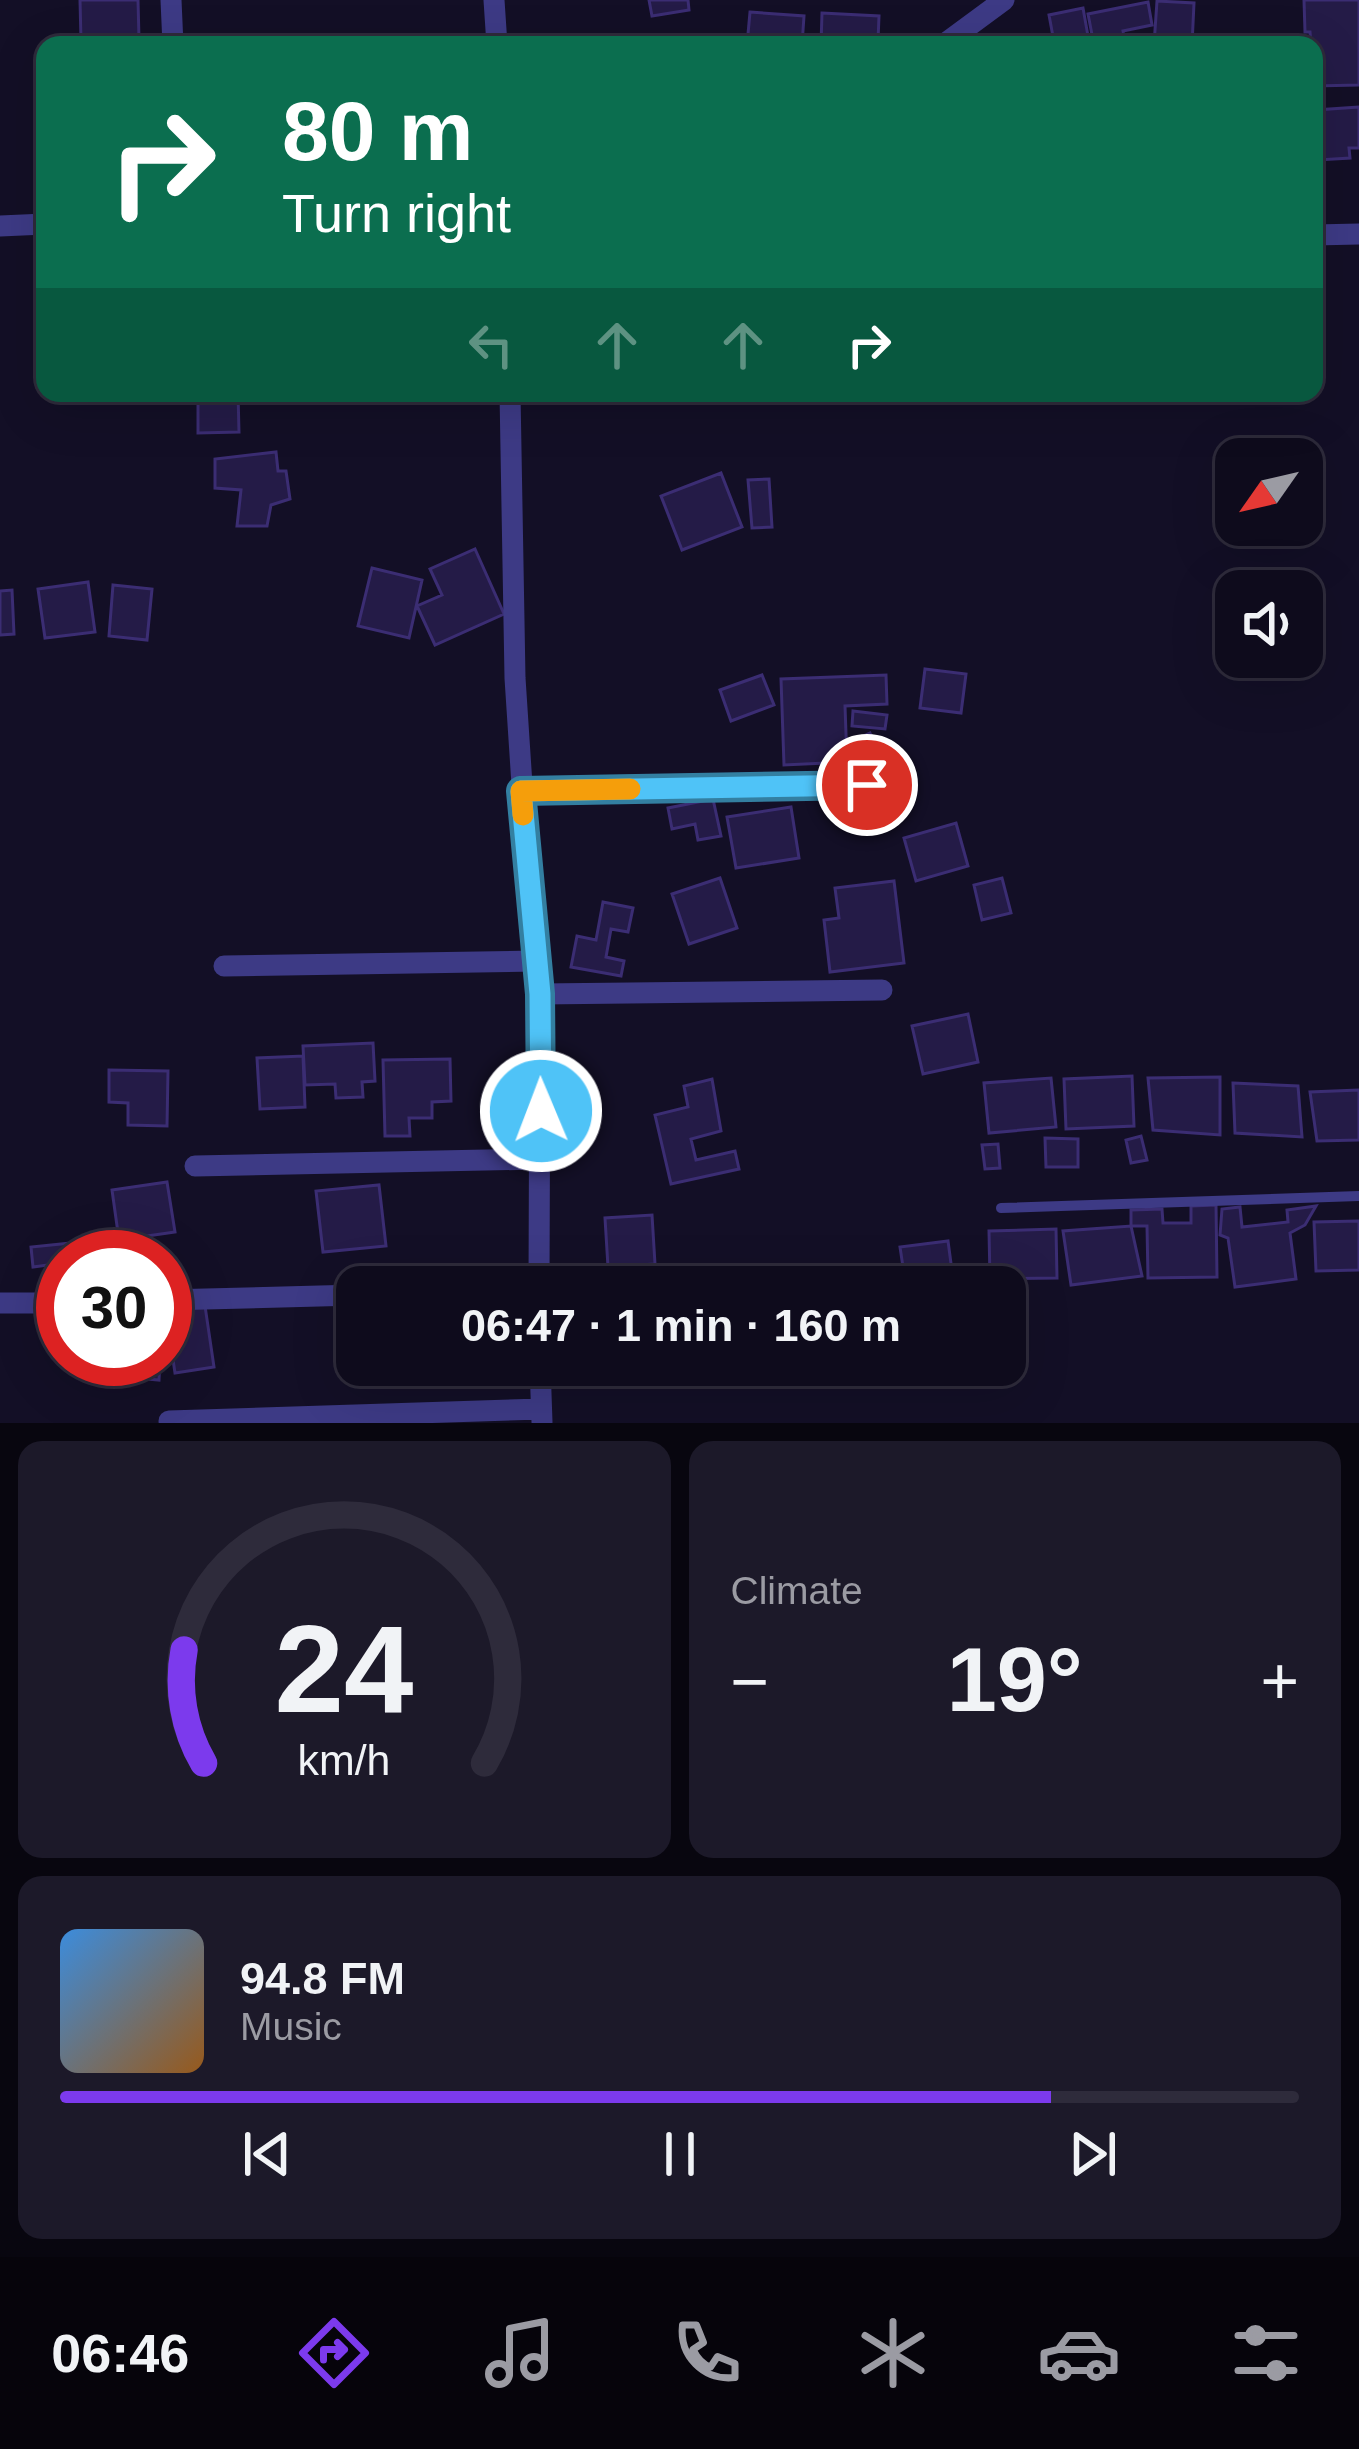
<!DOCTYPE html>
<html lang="en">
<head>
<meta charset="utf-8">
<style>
  body { margin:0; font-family:Helvetica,sans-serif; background:#1c1929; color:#f1f3f6; height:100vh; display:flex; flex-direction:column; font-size:45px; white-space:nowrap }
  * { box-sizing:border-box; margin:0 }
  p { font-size:39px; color:#9b9ba3 }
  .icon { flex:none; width:66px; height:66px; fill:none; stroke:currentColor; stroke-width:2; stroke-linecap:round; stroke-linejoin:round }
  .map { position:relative; height:1423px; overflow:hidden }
  .details { display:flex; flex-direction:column; gap:18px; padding:18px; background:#08060f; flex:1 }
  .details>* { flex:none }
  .banner { position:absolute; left:36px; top:36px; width:1287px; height:366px; border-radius:24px; box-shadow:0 12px 48px #0002,0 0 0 3px #2e2b3b; background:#0b6e4f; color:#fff; overflow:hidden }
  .needle { width:78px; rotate:236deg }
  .fabs { position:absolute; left:1215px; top:438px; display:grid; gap:24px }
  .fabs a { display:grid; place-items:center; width:108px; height:108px; border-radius:24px; background:#0e0b1c; box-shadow:0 12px 48px #0002,0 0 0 3px #2e2b3b; font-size:60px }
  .speed { position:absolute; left:36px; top:1230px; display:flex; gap:24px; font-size:60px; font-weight:700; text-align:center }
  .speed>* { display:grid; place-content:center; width:156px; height:156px; border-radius:50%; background:#0e0b1c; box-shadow:0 12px 48px #0002,0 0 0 3px #2e2b3b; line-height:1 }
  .speed .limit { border:18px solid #d22; background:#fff; color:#111 }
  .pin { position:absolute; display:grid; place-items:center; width:102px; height:102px; color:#fff; margin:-51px; border:6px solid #fff; border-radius:50%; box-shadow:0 3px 12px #0007 }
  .me { position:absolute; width:132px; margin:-66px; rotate:359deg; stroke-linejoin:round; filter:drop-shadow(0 0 9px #0008) }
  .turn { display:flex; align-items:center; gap:42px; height:252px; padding:0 48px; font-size:54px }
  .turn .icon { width:156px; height:156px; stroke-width:2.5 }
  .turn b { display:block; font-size:84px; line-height:102px }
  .lanes { display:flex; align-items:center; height:114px; padding:0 48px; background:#0003; justify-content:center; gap:60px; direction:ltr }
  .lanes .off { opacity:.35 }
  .big { font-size:90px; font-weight:600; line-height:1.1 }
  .details .card { flex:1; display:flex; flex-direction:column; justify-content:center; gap:18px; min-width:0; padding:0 42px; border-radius:24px; background:#1c1929 }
  .details .dial { align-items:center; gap:0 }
  .dial svg { height:312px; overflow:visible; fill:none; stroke:#2e2b3b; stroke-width:7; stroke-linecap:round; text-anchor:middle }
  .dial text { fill:#f1f3f6; stroke:none }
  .song { display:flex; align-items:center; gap:36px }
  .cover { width:144px; height:144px; border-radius:18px; background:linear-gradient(135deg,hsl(210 70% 55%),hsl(30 70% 35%)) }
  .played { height:12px; border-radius:6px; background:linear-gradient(90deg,#7c3aed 80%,#2e2b3b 80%) }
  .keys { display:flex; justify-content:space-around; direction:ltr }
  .heat { display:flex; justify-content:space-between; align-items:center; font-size:66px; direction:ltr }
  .details .tiles { flex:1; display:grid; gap:18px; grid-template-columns:1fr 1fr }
  .card:last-child { grid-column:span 2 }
  .trip { position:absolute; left:336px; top:1266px; width:690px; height:120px; border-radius:24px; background:#0e0b1c; box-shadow:0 12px 48px #0002,0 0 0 3px #2e2b3b; font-weight:600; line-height:120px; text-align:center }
  .menu { display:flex; height:192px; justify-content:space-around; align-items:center; background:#06040b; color:#9b9ba3 }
  .menu .icon { width:84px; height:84px }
  .menu .current { color:#7c3aed }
  .menu b { font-size:54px; color:#f1f3f6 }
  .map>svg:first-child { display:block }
</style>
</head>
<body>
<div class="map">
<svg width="1359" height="1423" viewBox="0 0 1359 1423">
  <rect width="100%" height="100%" fill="#130f26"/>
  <path fill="#241b47" stroke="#3b2d73" stroke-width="3" d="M80,0h58l1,39 -58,1z
    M649,0h39l1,10 -37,6z
    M1304,0h55v85l-45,1v-41h-3l-1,-13h-5z
    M1157,1l37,2 -2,42h-38z
    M1148,2l4,23 -29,6 3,14h-32l-6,-31z
    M1083,8l5,28 -34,6 -5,-27z
    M750,12l54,4 -2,29h-55z
    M822,13l57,3 -1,25 -57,4z
    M1359,107v41h-10l1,10 -32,2 -2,-50z
    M198,393h40l1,39 -41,1z
    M276,452l2,19h8l4,28 -19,6 -4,21h-30l4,-36 -26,-2v-29z
    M721,473l21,54 -60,23 -21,-54z
    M769,479l3,48 -20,1 -4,-48z
    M475,549l29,65 -69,31 -18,-39 25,-11 -12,-26z
    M372,568l50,12 -13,58 -51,-12z
    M88,582l7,50 -50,6 -7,-49z
    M113,585l39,4 -5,51 -38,-4z
    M12,590l2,44 -14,1v-44z
    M925,669l41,5 -5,39 -41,-5z
    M762,675l12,30 -43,16 -11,-31z
    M886,675l1,29 -42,2 2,56 -63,3 -3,-86z
    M853,711l34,4 -2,14 -33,-3z
    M870,733l11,25 -21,8 -10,-24z
    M713,799l8,37 -23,4 -3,-16 -23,5 -4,-21z
    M791,807l8,51 -63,10 -9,-51z
    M956,823l12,43 -52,15 -12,-43z
    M720,878l17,50 -48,16 -17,-50z
    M1002,878l9,35 -29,7 -8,-35z
    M894,881l10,82 -74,9 -6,-52 15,-2 -4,-30z
    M603,902l30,6 -5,24 -17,-3 -5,28 18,4 -3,15 -50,-9 6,-31 19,4z
    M968,1014l10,48 -55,12 -11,-48z
    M373,1043l2,38 -13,1 1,15 -27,1 -1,-14 -30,1 -2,-39z
    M303,1056l2,51 -45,2 -3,-51z
    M450,1059l1,42 -19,1v16h-23l1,18h-25l-2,-76z
    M109,1070l59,1 -1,55 -39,-1v-22l-19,-1z
    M1132,1076l2,50 -68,3 -2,-50z
    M1220,1077v58l-67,-5 -5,-52z
    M1051,1078l5,49 -67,6 -5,-50z
    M712,1079l9,52 -30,8 5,21 39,-9 4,18 -68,15 -16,-69 33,-8 -4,-21z
    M1233,1083l65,3 4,51 -67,-4z
    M1359,1090v50l-42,1 -7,-49z
    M1141,1136l6,24 -16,3 -5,-23z
    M1045,1138l33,1v28h-32z
    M998,1144l2,24 -15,1 -3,-24z
    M167,1182l8,50 -56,8 -7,-50z
    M379,1185l7,61 -63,6 -7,-61z
    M1216,1205l1,72 -69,1 -1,-52h-16v-16l31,-1 1,14h28v-17z
    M1316,1206l-11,19 -15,8 6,46 -61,8 -7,-49 -8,-3 2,-26 18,-2 2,20 46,-5 -1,-12z
    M652,1215l3,49 -47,3 -3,-49z
    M1359,1221v49l-43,1 -2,-49z
    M1131,1226l11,50 -71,9 -8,-54z
    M1056,1229l1,49 -67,1 -1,-48z
    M948,1241l6,45 -48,1 -6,-40z
    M81,1242l1,15h-19v6l-30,4 -2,-20z
    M205,1306l9,61 -39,6 -9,-61z
    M115,1359h45l-1,21 -45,-4z"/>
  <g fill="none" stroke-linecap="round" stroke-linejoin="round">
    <path stroke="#3d3a85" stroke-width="10" d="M1001,1208l358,-12"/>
    <path stroke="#3d3a85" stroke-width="21" d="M171,0l2,45
      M494,0l3,45
      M943,45l61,-45
      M0,226l45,-2
      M1314,235l45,-1
      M510,393l5,285 16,244 9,72 -1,293
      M521,791l346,-6
      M224,966l311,-5
      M540,994l342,-4
      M195,1166l345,-7
      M165,1300l192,-5
      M0,1303h63
      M540,1365l2,57
      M169,1421l372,-12"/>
  </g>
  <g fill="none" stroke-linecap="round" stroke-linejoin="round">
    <g stroke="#337fa1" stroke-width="30">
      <path id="route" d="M541,1111l-1,-117 -19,-203 346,-6"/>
    </g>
    <use href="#route" stroke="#4fc3f7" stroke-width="21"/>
    <path stroke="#f59e0b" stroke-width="21" d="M523,815l-2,-24 109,-2"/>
  </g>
</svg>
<div class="fabs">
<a><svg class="needle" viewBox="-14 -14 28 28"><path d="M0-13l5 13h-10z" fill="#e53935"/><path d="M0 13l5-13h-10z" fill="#9b9ba3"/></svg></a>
<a><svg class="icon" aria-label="sound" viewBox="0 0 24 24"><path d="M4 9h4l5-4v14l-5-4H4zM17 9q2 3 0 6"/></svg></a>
</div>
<div class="speed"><div class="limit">30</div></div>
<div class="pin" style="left:867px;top:785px;background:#d93025"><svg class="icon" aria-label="arrive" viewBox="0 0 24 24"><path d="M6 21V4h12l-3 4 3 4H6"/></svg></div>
<svg class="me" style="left:541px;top:1111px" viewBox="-20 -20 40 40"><circle r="17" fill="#4fc3f7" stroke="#fff" stroke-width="3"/><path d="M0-11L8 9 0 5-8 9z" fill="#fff"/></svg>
<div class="trip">06:47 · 1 min · 160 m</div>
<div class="banner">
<div class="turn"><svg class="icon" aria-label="right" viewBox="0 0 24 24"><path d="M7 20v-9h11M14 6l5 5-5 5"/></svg><div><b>80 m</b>Turn right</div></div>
<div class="lanes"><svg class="icon off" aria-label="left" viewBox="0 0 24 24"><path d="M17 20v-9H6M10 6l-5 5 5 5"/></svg><svg class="icon off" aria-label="ahead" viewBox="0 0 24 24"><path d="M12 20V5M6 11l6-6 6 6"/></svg><svg class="icon off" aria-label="ahead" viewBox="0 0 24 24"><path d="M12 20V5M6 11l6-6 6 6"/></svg><svg class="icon" aria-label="right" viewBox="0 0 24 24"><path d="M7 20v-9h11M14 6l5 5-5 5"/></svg></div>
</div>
</div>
<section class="details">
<div class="tiles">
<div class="card dial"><svg viewBox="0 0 100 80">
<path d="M14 69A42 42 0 1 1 86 69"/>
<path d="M14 69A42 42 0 0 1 9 40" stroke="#7c3aed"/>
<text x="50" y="56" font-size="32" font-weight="700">24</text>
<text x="50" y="72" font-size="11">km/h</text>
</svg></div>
<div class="card"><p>Climate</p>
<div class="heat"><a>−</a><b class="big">19°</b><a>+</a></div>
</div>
<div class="card">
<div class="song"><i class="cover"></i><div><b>94.8 FM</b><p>Music</p></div></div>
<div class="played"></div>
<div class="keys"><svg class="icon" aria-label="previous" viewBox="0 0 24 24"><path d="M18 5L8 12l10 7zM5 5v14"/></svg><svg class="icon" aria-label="pause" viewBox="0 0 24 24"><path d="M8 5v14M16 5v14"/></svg><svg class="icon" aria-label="next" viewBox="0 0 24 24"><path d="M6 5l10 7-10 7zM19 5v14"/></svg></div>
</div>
</div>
</section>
<nav class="menu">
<b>06:46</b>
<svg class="icon current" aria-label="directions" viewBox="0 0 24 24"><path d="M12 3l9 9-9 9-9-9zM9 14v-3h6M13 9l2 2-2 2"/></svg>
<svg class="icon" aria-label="music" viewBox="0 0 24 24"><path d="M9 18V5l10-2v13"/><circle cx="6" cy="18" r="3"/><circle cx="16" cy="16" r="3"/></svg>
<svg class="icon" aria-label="phone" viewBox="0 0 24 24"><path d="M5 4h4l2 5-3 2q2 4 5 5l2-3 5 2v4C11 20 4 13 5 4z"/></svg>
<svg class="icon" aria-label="climate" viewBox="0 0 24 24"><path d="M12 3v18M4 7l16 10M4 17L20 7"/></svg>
<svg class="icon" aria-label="car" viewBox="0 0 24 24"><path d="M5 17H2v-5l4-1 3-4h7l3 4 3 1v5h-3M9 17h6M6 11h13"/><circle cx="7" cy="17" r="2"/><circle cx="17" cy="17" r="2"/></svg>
<svg class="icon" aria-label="filters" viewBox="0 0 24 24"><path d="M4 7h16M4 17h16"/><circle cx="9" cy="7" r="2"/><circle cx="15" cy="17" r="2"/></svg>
</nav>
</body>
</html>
